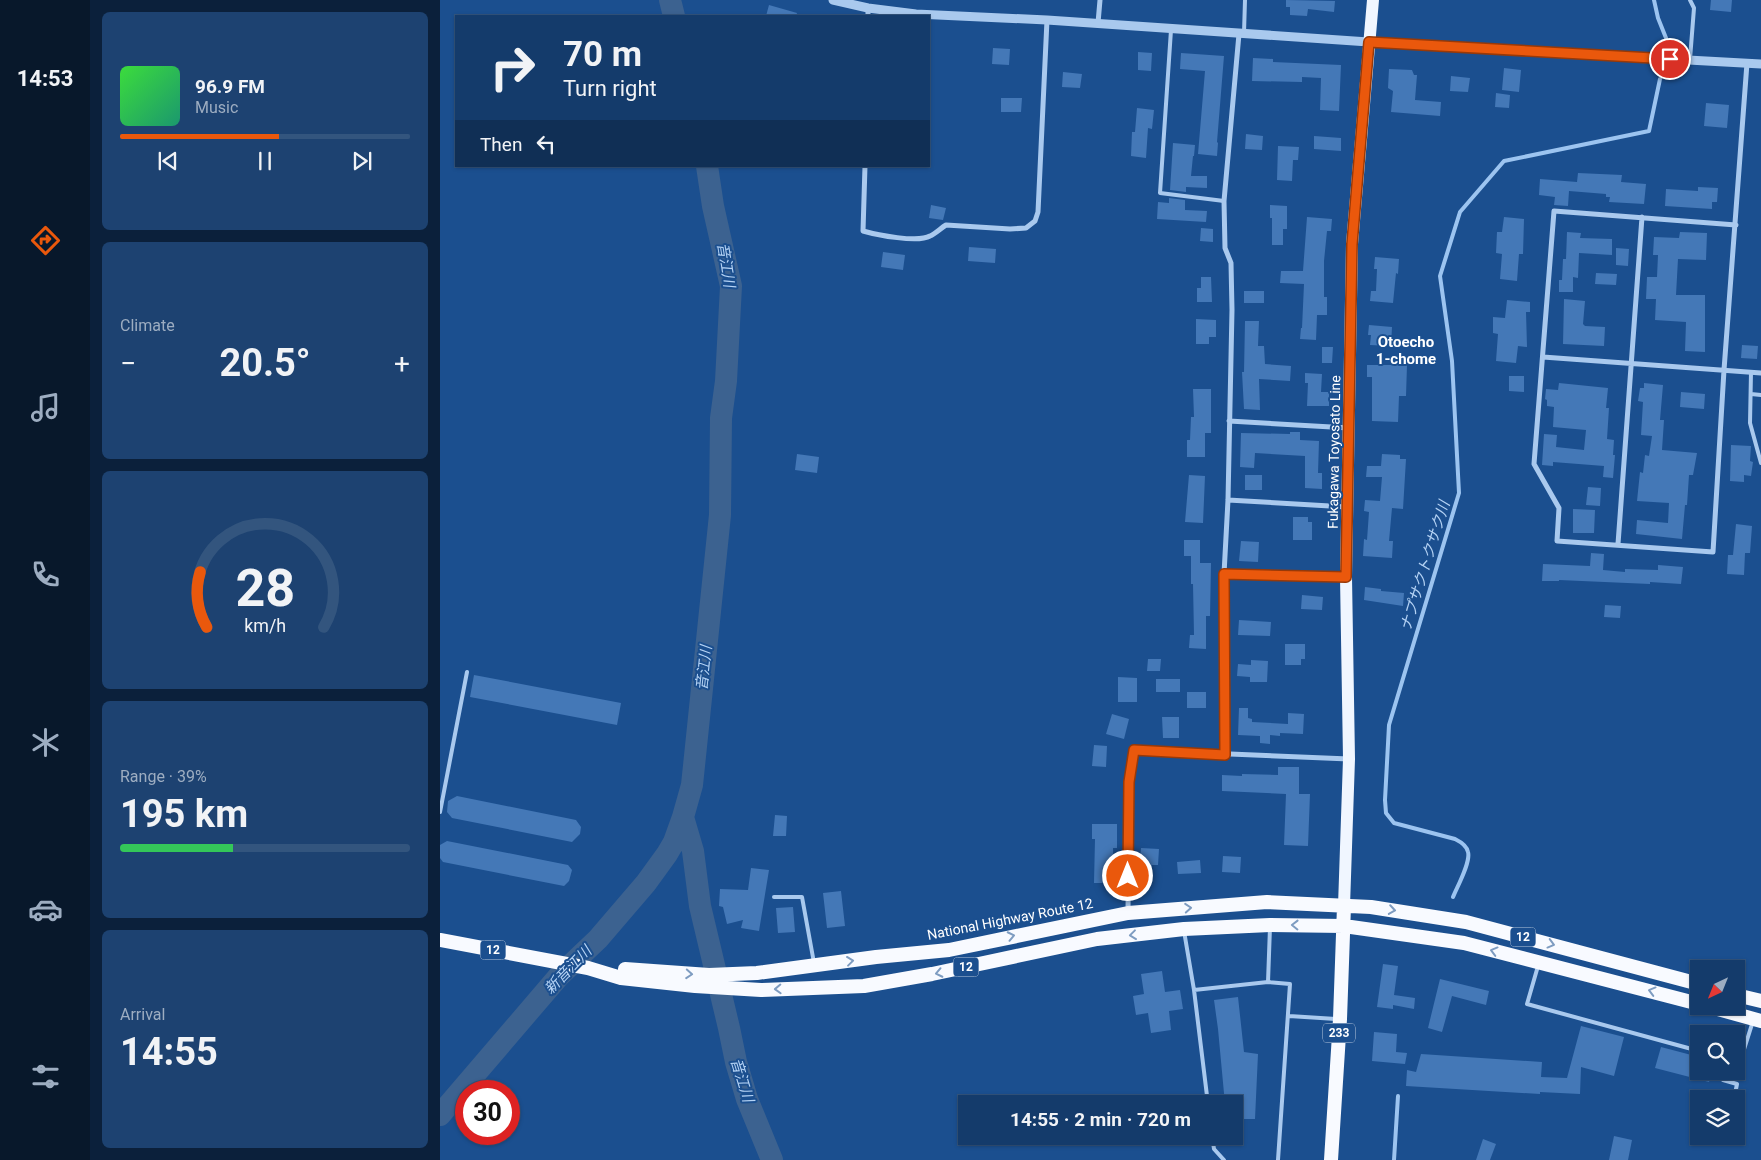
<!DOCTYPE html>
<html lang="en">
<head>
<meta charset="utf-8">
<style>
  body { margin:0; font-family:Roboto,"Noto Sans JP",sans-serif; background:#1d4271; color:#f1f3f6; height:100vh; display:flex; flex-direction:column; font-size:19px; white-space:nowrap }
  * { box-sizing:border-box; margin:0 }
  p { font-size:16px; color:#9dadc1 }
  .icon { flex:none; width:28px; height:28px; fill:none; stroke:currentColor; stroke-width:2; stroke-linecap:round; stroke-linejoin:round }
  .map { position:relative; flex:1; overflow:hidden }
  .details { display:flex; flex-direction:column; gap:12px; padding:12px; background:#0b203b; width:350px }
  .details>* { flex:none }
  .banner { position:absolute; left:15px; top:15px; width:475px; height:152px; border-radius:0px; box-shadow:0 1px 4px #0004,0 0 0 1px #33557e; background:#143b6b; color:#f1f3f6; overflow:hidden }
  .needle { width:32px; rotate:223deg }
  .buttons { position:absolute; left:1250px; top:960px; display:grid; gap:10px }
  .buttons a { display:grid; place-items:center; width:55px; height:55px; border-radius:0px; background:#143b6b; box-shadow:0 1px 4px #0004,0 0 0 1px #33557e; font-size:25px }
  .speed { position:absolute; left:15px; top:1080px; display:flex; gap:10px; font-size:25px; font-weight:700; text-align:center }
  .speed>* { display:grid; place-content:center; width:65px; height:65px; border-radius:50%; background:#143b6b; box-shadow:0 1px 4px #0004,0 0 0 1px #33557e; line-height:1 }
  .speed .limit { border:8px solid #d22; background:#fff; color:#111 }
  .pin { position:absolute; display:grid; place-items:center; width:42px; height:42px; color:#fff; margin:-21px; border:2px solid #fff; border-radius:50%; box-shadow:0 1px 5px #0007 }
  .me { position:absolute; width:55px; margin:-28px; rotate:0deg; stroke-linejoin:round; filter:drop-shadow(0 0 4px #0008) }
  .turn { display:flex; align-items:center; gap:18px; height:105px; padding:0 25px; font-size:22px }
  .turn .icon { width:65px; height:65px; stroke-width:2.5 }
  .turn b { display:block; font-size:35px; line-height:42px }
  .then { display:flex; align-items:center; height:48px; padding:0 25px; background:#0003; gap:10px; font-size:19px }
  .big { font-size:38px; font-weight:700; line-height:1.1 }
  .details .card { flex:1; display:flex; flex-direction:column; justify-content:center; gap:8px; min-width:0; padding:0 18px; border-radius:8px; background:#1d4271 }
  .details .dial { align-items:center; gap:0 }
  .dial svg { height:130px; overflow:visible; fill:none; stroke:#33557e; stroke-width:7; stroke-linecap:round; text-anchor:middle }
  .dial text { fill:#f1f3f6; stroke:none }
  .song { display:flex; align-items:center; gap:15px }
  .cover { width:60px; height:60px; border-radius:8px; background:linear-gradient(135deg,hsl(120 70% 55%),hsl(160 70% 35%)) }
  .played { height:5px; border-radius:2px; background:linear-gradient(90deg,#ea580c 55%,#33557e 55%) }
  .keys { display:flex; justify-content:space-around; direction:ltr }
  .heat { display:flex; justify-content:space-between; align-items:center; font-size:28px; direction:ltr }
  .charge { height:8px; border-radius:4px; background:linear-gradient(90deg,#34c759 39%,#33557e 0) }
  .trip { position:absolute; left:518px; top:1095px; width:285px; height:50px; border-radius:0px; background:#143b6b; box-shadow:0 1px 4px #0004,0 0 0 1px #33557e; font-weight:700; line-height:50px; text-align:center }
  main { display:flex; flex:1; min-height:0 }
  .tab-bar { display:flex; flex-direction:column; width:90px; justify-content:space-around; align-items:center; background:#08182b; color:#9dadc1 }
  .tab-bar .icon { width:35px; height:35px }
  .tab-bar .current { color:#ea580c }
  .tab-bar b { font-size:22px; color:#f1f3f6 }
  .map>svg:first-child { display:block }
</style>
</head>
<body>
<main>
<nav class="tab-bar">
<b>14:53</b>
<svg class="icon current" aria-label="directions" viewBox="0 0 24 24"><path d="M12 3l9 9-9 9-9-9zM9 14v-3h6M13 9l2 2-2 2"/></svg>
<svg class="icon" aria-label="music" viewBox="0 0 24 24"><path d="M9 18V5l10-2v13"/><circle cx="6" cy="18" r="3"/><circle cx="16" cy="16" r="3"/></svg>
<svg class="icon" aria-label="phone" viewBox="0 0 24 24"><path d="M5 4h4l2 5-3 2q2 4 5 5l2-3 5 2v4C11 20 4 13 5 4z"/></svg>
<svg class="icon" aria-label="climate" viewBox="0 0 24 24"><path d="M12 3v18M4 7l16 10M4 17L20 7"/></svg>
<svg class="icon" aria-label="car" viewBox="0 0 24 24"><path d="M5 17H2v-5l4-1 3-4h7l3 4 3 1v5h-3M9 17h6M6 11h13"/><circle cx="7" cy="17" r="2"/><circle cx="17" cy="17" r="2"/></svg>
<svg class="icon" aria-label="filters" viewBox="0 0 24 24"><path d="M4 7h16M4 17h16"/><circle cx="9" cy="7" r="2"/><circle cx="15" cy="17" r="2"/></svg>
</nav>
<section class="details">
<div class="card">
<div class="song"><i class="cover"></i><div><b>96.9 FM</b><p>Music</p></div></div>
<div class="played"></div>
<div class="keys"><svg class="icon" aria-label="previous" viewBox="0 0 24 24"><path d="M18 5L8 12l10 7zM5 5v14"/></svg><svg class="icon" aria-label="pause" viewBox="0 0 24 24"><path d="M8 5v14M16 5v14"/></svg><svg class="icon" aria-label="next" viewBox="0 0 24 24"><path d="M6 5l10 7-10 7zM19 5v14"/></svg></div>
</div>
<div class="card"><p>Climate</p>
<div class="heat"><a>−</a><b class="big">20.5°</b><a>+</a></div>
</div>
<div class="card dial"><svg viewBox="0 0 100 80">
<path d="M14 69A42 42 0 1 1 86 69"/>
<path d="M14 69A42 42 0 0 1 10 35" stroke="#ea580c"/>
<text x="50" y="56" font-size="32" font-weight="700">28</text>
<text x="50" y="72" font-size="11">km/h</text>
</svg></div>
<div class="card"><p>Range · 39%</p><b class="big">195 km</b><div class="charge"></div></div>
<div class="card"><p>Arrival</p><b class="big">14:55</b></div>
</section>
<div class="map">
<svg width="1321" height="1160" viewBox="0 0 1321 1160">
  <rect width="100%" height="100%" fill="#1b4f8f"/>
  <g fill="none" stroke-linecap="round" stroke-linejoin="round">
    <path stroke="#9cc4f0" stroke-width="4" d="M1214,0l4,18 8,20
      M1013,897c4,-10 18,-35 15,-45 -1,-6 -7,-10 -13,-13l-61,-16 -8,-10 -1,-13 4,-75 70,-232 -7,-132 -12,-85 20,-64 44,-51 145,-30 11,-52
      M954,1160l4,-64"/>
    <path stroke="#3c6290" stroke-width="22" d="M230,0l4,16
      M243,817l10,34 7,55 29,122 7,34 11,37 25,61
      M0,1115l119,-139 39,-37 48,-56 21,-29 7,-12 9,-25 9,-32 28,-270 1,-97 5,-37 5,-95 -18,-80 -6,-40"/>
  </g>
  <path fill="#4478b7" d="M846,0l49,1 -1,11 -26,-3 -1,7 -17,-1v-8h-4z
    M1271,0h21l-1,12 -21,-2z
    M329,5l28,8 -1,3h-30z
    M553,48l17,1 -1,16 -17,-1z
    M698,52l14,1 -1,18 -13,-1z
    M741,53l43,3 -7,86 1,1 -1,13 -19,-2 7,-83 -25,-2z
    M813,58l20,1v3l68,3 -2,46 -19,-1 1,-32 -19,-1v5l-50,-1z
    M1064,68l17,2 -2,22 -17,-2z
    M949,69l23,1 2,5h3l-2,25 26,2 -1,14 -49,-4 2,-21 -5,-3z
    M623,72l19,2 -2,14 -18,-1z
    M1011,76l19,2 -2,14 -18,-1z
    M1056,93l14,2 -1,13 -14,-1z
    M561,98h21l-1,14h-20z
    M1266,103l23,2 -2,23 -23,-2z
    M697,108l17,2 -2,19 -4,-1 -2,30 -15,-2 1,-24h3z
    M806,134l17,2 -1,14 -17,-1z
    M874,136l27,2v13l-27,-2z
    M733,143l22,2 -1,11h-1l-2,20h16v12l-21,-1v5l-16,-2z
    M838,146l21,1 -1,13h-5l-1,21 -15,-1z
    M1138,173l44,2 -1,7 25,2 -2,20 -35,-2 1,-5h-4v-3l-37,-3 -1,15 -14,-1 1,-8 -16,-2 1,-16 37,3z
    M1258,187l20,1 -1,14h-5v7l-47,-3 1,-17 32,2z
    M729,198l16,2v10l22,1 -1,11 -49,-3 1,-17 11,1z
    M491,205l15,3 -3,12 -14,-2z
    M830,205l17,1v23h-4v16h-11v-27h-2z
    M867,217l25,2 -1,12h-4l-3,30v36h3v18h-10l-1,25 -16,-1 1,-11h1l2,-44 -24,-1 1,-12h22z
    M1064,217l20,2 -1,35h-4l-2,27 -17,-2 2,-25 -6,-1 1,-21h5z
    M761,228l12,1v13l-13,-1z
    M1127,232l14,1 -1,5 32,1v16l-33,-2 -1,25 -5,-1v15h-14v-12h3l1,-21h3z
    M1240,232l27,1 -1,27 -28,-1 -2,36h29v57l-20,-1 1,-29 -31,-2 1,-21h-10l1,-22h10l1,-22h-5l1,-18 25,1z
    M529,247l27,2 -1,14 -27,-2z
    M1176,248l13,1 -1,17 -12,-1z
    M443,252l22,3 -2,15 -22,-3z
    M935,257l24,2 -1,15 -2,-1 -3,30 -23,-2 1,-10h5l1,-22h-3z
    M1156,273l21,1 -1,11 -21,-1z
    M761,277h10l1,25h-15v-14h4z
    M804,291h20v12h-20z
    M1124,299l21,2 -2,23 2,2 20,1 -1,19 -41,-2z
    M1067,300l23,2v10h-4l1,35 -9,-1 -2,17 -20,-2 2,-27 -5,-1v-16l12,1z
    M756,319l20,1v17h-7v7h-13z
    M805,321h14l-1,25h6l1,18 26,2 -1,15 -31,-2 1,31 -16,-1 -2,-37h2z
    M929,325l23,2 -1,19 -21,-1 1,-10h-3z
    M1302,345l16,1 -1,13 -16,-1z
    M882,347h11l-1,16h-10z
    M927,365h40l-1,31h-7l-1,26 -26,-1v-44h-5z
    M865,373l17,1 -1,18h8v14h-22l1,-23h-3z
    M1069,376h15v16l-15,-1z
    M1119,383l49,5 -2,20h3l-2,31 7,1 -1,15h2l-2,23 -10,-1 1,-11 -51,-4v4l-11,-1 2,-31 13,1 -1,12 28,3 2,-20 -33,-3 1,-20 -7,-1v-6l-2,-1 1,-10 12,1z
    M1204,383l19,2 -3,35h4l-2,30 35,3 -4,22h-4l-2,30h-2l-3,34 -46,-5 1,-14 31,3 1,-20 -32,-2 3,-29 3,1 2,-18 4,1 3,-20 -11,-1 2,-33 -5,-1 2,-13h4z
    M753,389h18v44h-6v24h-18v-17h3l1,-23h3z
    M1241,392l24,2 -1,15 -24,-2z
    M850,432h10v8l19,1 -1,32h4v16l-17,-1v-32l-50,-3 -1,15 -14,-1 1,-34 49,1z
    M1291,445l20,1 -1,15 3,1 -2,14 -7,-1v7l-14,-1z
    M357,454l22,3 -2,16 -22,-3z
    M942,454l18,1v4h6l-3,50 -11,-1 -3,33h4l-1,17 -29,-2 1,-17 3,1 2,-28 -5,-1 1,-11 15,1 2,-24h-16l1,-11h14z
    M749,475l16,1 -2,47 -18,-1z
    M805,475h17v15h-17z
    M1148,487l13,1 -1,18 -14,-1z
    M1133,509l22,1 -1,23h-21z
    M853,517h15v5h4v18h-19z
    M1296,524l16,2 -2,27h-5l-1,22 -17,-1 1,-19h5z
    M744,540h16v23h11l-1,53h-4v33l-17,-1 1,-13h4l-1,-51h-2v-28h-7z
    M801,541l18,1 -1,20 -19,-1z
    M1151,553l13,1 -1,16 22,2v-3l33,1v-5l25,2 -2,17 -31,-2v2l-91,-4v1h-17l1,-17 47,2z
    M925,587l16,2v2l23,2 -1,13 -39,-6z
    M862,595l21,2 -1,13 -21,-1z
    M1165,605l16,1 -1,12 -16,-1z
    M799,620l32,2 -1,14 -32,-1z
    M845,644h20v15h-4v6h-16z
    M708,659h13l-1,12h-13z
    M811,660l17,1 -1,21h-17v-5l-13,-1 1,-12 13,1z
    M34,675l147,28 -4,22 -147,-28z
    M678,677l19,1v24h-19z
    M716,679h24v13h-24z
    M747,692h19v16h-19z
    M799,708h9v10l4,1v3l36,2v-11l16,1 -1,20 -23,-1v3l-10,-1v9l-10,-1v-7l-22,-1z
    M672,714l17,5 -5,20 -18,-5z
    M722,717h17v21h-16z
    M654,745l13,1 -1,21 -14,-1z
    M838,767h21v27h11l-2,52 -24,-1 2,-51 -64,-3v-16l20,1v-2l36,1z
    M17,796l119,24 5,7 -1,7 -8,8 -120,-24 -5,-6 1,-11z
    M335,815l12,1 -1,20h-13z
    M652,824h25v24h-4l1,35h-20l1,-44h-3z
    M7,841l121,24 4,5 -3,11 -5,5 -121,-24 -3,-4v-13z
    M701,848l18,1 -1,16h-6v10l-13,-1z
    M783,856l18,1 -1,16 -18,-1z
    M760,860l1,13 -23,1 -1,-12z
    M311,868l18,2 -10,61 -18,-3 2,-8 -16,4 -4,-17 -4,-1 1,-17 28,1z
    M401,891l4,35 -18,2 -4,-35z
    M353,907l2,25 -17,1 -2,-25z
    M943,964l15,2 -4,29 21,3 -1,11 -21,-4v4l-16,-2z
    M722,971l3,21 15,-2 3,19 -14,2 2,19 -20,3 -3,-20 -12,2 -3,-19 11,-2 -3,-20z
    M1000,979l49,12 -3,14 -34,-9 -10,36 -14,-4z
    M798,997l6,55 14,2 -3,65h-21v-15h-9l-7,-75 -4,-29z
    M1141,1026l43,11 -10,39 -33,-9 -1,27 -40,-2v2l-134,-8 1,-16 9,2 5,-18 121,8 -1,15 26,1z
    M934,1032l23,2 -1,18 11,1 -2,11 -33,-3z
    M1221,1047l38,10v14h13l-3,11 -54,-14z
    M1174,1136l18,4 -4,20h-19z
    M1043,1139l13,5 -6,16h-14z"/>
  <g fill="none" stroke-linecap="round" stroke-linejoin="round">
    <path stroke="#a9c9ee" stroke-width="4" d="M731,30l-11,163 64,8
      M804,33l1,-33
      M1250,59l4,-51 -4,-8
      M1311,372l-1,51 11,40
      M1311,394l10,1
      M0,812l27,-140
      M334,897h28l12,66
      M744,931l10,59 14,114
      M1098,966l-11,38 172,47
      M828,982l2,-55
      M754,990l74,-8 22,2 -12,176
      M849,1016l47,3
      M1296,1061l4,1 13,-41
      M1285,1071l-2,9 14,4 -3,15
      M772,1136l2,13 10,11"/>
    <path stroke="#a9c9ee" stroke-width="5" d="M428,16v-8
      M658,23l2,-23
      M425,166l-2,65c14,4 55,12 67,5 5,-2 11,-8 16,-11l64,4 16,-1 9,-7 3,-9 9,-192
      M1296,225l-182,-14 -20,253 25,44 -2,33 156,11 11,-182 23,-307
      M1103,357l218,16
      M789,421l120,7
      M788,500l119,7
      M1178,544l24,-327
      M784,574l122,3
      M785,755l-1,-181 4,-74 4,-190 -1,-47 -6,-15 -1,-47 15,-167
      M688,912l1,-130 5,-32 215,9"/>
    <path stroke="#a9c9ee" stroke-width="9" d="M393,0l35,8 48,6 131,6 351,24 363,20"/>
    <path stroke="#f0f6ff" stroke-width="12" d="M904,906l5,-147 -3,-182 6,-333 21,-244"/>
    <path stroke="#f8faff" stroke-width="14" d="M0,940l148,28 33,10 74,8 66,4 103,-4 68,-12 165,-35 87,-10 86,-4 74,1 120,17 235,61
      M185,969l84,6 48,-2 119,-16 73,-7 179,-37 139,-11 104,5 95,15 233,62
      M1296,995l25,6
      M1267,1006l54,15
      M891,1160l9,-141 4,-113"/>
  </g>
  <defs><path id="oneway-chevron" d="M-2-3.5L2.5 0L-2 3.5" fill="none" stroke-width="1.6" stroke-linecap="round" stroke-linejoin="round" transform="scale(1.25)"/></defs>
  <g stroke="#7e9cc1">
    <use href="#oneway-chevron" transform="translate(748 908) rotate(-4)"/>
    <use href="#oneway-chevron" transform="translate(952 910) rotate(9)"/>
    <use href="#oneway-chevron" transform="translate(855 925) rotate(-179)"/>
    <use href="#oneway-chevron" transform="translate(693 935) rotate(173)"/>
    <use href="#oneway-chevron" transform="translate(571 936) rotate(-12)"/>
    <use href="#oneway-chevron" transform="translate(1111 944) rotate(15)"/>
    <use href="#oneway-chevron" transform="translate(1054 951) rotate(-165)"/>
    <use href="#oneway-chevron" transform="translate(410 961) rotate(-7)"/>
    <use href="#oneway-chevron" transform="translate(499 973) rotate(168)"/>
    <use href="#oneway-chevron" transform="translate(249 974) rotate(4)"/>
    <use href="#oneway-chevron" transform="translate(338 989) rotate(178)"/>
    <use href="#oneway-chevron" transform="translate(1212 991) rotate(-165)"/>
  </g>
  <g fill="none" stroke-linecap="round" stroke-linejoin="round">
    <g stroke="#983908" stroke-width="12">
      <path id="route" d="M688,876l1,-94 5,-32 91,5 -1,-181 122,3 6,-333 17,-202 301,17"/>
    </g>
    <use href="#route" stroke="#ea580c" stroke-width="9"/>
  </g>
  <g text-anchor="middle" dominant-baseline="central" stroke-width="4" stroke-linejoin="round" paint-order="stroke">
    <g fill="#1b4f8f" stroke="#bbcadd" stroke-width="1">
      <rect x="1070.5" y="927.5" width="25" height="19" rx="4"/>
      <rect x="40.5" y="940.5" width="25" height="19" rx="4"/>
      <rect x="513.5" y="957.5" width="25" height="19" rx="4"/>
      <rect x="883" y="1023.5" width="32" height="19" rx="4"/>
    </g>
    <g font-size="12" font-weight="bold" fill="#fff">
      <text x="1083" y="937">12</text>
      <text x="53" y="950">12</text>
      <text x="526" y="967">12</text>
      <text x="899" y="1033">233</text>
    </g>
    <g font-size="14" fill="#fff" stroke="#1b4f8f">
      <text transform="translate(894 452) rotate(-89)">Fukagawa Toyosato Line</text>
      <text transform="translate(570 919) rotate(-11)">National Highway Route 12</text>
    </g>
    <g font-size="15" font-style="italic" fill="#b5d3f5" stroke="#1b4f8f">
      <text transform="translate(286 265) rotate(81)">音江川</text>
      <text transform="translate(985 566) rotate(-73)">ナプサクトクサク川</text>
      <text transform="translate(264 668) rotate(-84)">音江川</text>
      <text transform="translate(128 970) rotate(-46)">新音江川</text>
      <text transform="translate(302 1080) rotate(73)">音江川</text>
    </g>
    <g font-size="15" font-weight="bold" fill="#fff" stroke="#1b4f8f">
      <text x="966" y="342">Otoecho<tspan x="966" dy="17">1-chome</tspan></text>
    </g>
  </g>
</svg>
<div class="buttons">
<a><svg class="needle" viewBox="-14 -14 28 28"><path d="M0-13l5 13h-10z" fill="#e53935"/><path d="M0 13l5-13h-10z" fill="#9dadc1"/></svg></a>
<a><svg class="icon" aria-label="search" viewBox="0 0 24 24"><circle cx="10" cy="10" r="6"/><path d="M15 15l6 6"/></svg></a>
<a><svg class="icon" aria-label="layers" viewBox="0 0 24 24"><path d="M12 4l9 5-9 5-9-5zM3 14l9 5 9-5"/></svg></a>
</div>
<div class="speed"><div class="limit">30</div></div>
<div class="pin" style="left:1230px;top:59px;background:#d93025"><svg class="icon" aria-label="arrive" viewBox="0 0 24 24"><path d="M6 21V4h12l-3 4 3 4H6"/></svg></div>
<svg class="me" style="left:688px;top:876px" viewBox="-20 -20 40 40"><circle r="17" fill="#ea580c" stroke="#fff" stroke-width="3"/><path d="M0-11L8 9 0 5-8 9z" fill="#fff"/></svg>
<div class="trip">14:55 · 2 min · 720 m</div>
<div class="banner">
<div class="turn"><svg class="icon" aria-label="right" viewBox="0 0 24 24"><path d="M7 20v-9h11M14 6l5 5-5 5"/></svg><div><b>70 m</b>Turn right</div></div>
<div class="then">Then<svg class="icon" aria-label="left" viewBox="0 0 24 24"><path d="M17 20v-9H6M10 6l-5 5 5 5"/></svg></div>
</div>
</div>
</main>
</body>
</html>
